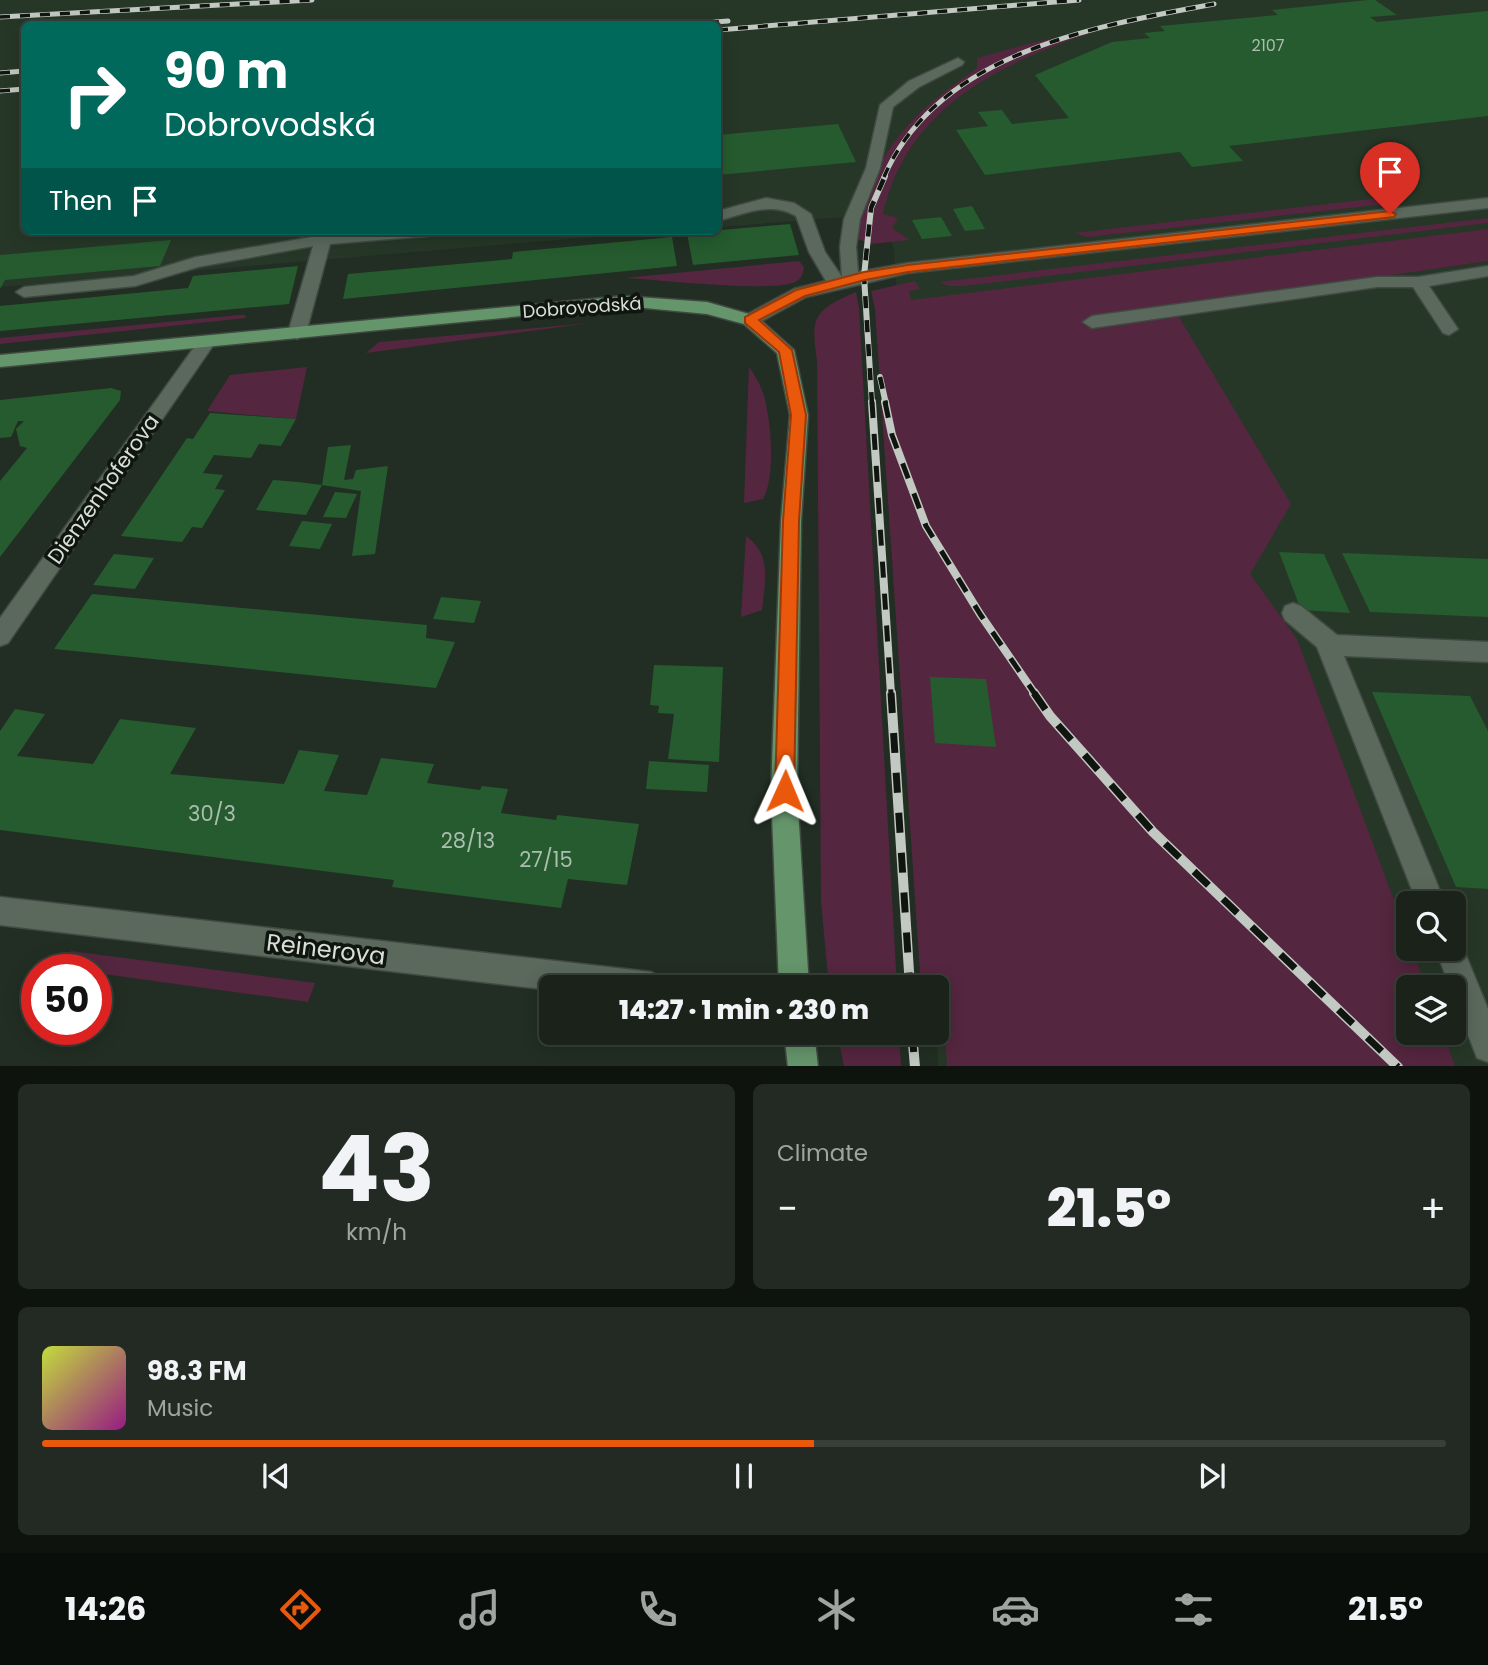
<!DOCTYPE html>
<html lang="en">
<head>
<meta charset="utf-8">
<style>
  body { margin:0; font-family:Poppins,sans-serif; background:#232a23; color:#f1f3f6; height:100vh; display:flex; flex-direction:column; font-size:26px; white-space:nowrap }
  * { box-sizing:border-box; margin:0 }
  p { font-size:23px; color:#9fa4a2 }
  .icon { flex:none; width:38px; height:38px; fill:none; stroke:currentColor; stroke-width:2; stroke-linecap:round; stroke-linejoin:round }
  .map { position:relative; height:1066px; overflow:hidden }
  .details { display:flex; flex-direction:column; gap:18px; padding:18px; background:#0e130e; flex:1 }
  .details>* { flex:none }
  .guide { position:absolute; left:21px; top:21px; width:700px; height:214px; border-radius:10px; box-shadow:0 4px 18px #0003,0 0 0 2px #383f39; background:#00695c; color:#fff; overflow:hidden }
  .buttons { position:absolute; left:1396px; top:891px; display:grid; gap:14px }
  .buttons a { display:grid; place-items:center; width:70px; height:70px; border-radius:10px; background:#1a221a; box-shadow:0 4px 18px #0003,0 0 0 2px #383f39; font-size:35px }
  .speed { position:absolute; left:21px; top:954px; display:flex; gap:14px; font-size:35px; font-weight:700; text-align:center }
  .speed>* { display:grid; place-content:center; width:91px; height:91px; border-radius:50%; background:#1a221a; box-shadow:0 4px 18px #0003,0 0 0 2px #383f39; line-height:1 }
  .speed .limit { border:10px solid #d22; background:#fff; color:#111 }
  .pin { position:absolute; display:grid; place-items:center; width:60px; height:60px; color:#fff; margin:-72px -30px; border-radius:50% 50% 50% 0; rotate:-45deg; box-shadow:0 0 7px #0007 }
  .pin .icon { rotate:45deg }
  .me { position:absolute; width:77px; margin:-38px; rotate:1deg; stroke-linejoin:round; filter:drop-shadow(0 0 5px #0008) }
  .turn { display:flex; align-items:center; gap:24px; height:147px; padding:0 28px; font-size:32px }
  .turn .icon { width:91px; height:91px; stroke-width:2.5 }
  .turn b { display:block; font-size:49px; line-height:60px }
  .then { display:flex; align-items:center; height:66px; padding:0 28px; background:#0003; gap:14px; font-size:26px }
  .big { font-size:52px; font-weight:800; line-height:1.1 }
  .details .widget { flex:1; display:flex; flex-direction:column; justify-content:center; gap:10px; min-width:0; padding:0 24px; border-radius:10px; background:#232a23 }
  .details .dial { align-items:center; gap:0 }
  .dial b { font-size:91px; line-height:1 }
  .song { display:flex; align-items:center; gap:21px }
  .cover { width:84px; height:84px; border-radius:10px; background:linear-gradient(135deg,hsl(70 70% 55%),hsl(310 70% 35%)) }
  .played { height:7px; border-radius:4px; background:linear-gradient(90deg,#ea580c 55%,#383f39 55%) }
  .keys { display:flex; justify-content:space-around; direction:ltr }
  .heat { display:flex; justify-content:space-between; align-items:center; font-size:38px; direction:ltr }
  .details .tiles { flex:1; display:grid; gap:18px; grid-template-columns:1fr 1fr }
  .widget:last-child { grid-column:span 2 }
  .trip { position:absolute; left:539px; top:975px; width:410px; height:70px; border-radius:10px; background:#1a221a; box-shadow:0 4px 18px #0003,0 0 0 2px #383f39; font-weight:800; line-height:70px; text-align:center }
  .tabs { display:flex; height:112px; justify-content:space-around; align-items:center; background:#0a0e0a; color:#9fa4a2 }
  .tabs .icon { width:49px; height:49px }
  .tabs .on { color:#ea580c }
  .tabs b { font-size:32px; color:#f1f3f6 }
  .map>svg:first-child { display:block }
</style>
</head>
<body>
<div class="map">
<svg width="1488" height="1067" viewBox="0 0 1488 1067">
  <rect width="100%" height="100%" fill="#222e23"/>
  <path fill="#263727" fill-rule="evenodd" d="M0,0h1488v1066h-550l-2,-79 -42,-737 -10,-36 -166,13v-203h-694v207h641l-665,56zM1409,903h45v45h-45zM1409,987h45v45h-45z"/>
  <path fill="#55263f" d="M1096,31c-95,32 -189,75 -213,183l15,4 -6,10 18,12 -39,4 -13,-5c-2,-11 3,-21 6,-32 19,-69 57,-99 113,-139v-10l62,-17z
    M1388,197l-3,6 -8,2 -289,32 -14,-4z
    M1488,218v5l-524,63h-16l-8,-4z
    M1488,229v32l-315,46 118,197 -41,70 47,65 112,302v7l3,1 14,38h-17v45l34,1 12,33h-508l-2,-38 -9,-2v-39h-15l-46,-678 -4,-18 44,-10 5,8 -11,2 2,9z
    M799,261l5,6c-1,6 -2,11 -7,14 -19,13 -142,-2 -173,-3z
    M856,292l3,16 38,679h-68l-8,-86 -4,-541c-7,-45 -2,-50 39,-68z
    M240,315h5l1,3 -246,26v-6z
    M590,323l-224,30 13,-11z
    M749,366c5,9 12,19 15,30 7,25 12,80 -1,103l-19,4z
    M307,367l-11,52 -89,-8 23,-36z
    M746,536c26,18 19,46 16,74l-21,7z
    M71,951l244,32 -7,19 -212,-29v-3l-34,-2z
    M837,1033h62l2,33h-57z"/>
  <path fill="#255b2e" d="M1368,0h7l22,15 -27,2 7,5 111,-11v105l-259,30 14,15 -51,6 -12,-15 -195,23 -29,-45 32,-4 -10,-14 24,-2 10,14 57,-6 -34,-43 77,-33 38,-4 -6,-5 21,-2 -5,-5 118,-11 -6,-5z
    M838,124l18,38 -138,13v-40z
    M972,206l13,23 -20,2 -12,-22z
    M941,217l11,19 -30,3 -10,-19z
    M790,224l9,31 -106,10 -6,-32z
    M672,237l5,29 -334,33 5,-25 164,-15 1,-7z
    M171,240l-11,26 -155,14 -5,9v-34z
    M298,266l-9,38 -289,27v-25l188,-18 5,-12z
    M111,388l10,3 -1,9 -120,157v-76l27,-33 -7,-2 -4,-17 8,-8h-6l-7,16 -11,1v-38z
    M210,413l86,6 -15,27 -22,-2 -8,14 -37,-3 -11,18 20,2 -8,14 10,1 -23,38 -10,-1 -10,15 -61,-6 66,-98 6,1z
    M351,445l-7,35 9,-1 3,-9 32,-4 -13,88 -23,2 9,-65 -39,-6 6,-38z
    M273,480l25,2 24,3 -16,30 -50,-5z
    M335,492l22,2 -11,24 -23,-1z
    M302,521l30,3 -12,25 -31,-3z
    M1279,552l45,2 26,59 -49,-3z
    M1342,553l146,6v58l-118,-5z
    M114,554l40,4 -19,31 -42,-4z
    M92,594l335,31 -1,13 29,4 -19,46 -382,-39z
    M441,597l40,4 -7,22 -41,-4z
    M654,665l69,2 -4,95 -51,-3 6,-45 -16,-1 1,-7 -9,-1z
    M930,677l56,2 10,68 -61,-4z
    M1372,692l98,4 18,35v158l-32,-2z
    M15,709l30,5 -28,42 76,8 27,-45 76,9 -26,46 114,10 15,-34 40,5 -15,36 43,4 14,-37 53,6 -7,19 53,7 2,-4 26,3 -7,24 55,7 1,-5 82,9 -12,61 -59,-6 -7,29 -169,-21 2,-7 -394,-50v-99z
    M649,761l60,4 -2,27 -61,-3z"/>
  <g fill="none" stroke-linecap="round" stroke-linejoin="round">
    <g stroke="#404a42" stroke-width="3">
      <path id="minor" d="M958,58l6,4 -2,3 -43,22 -26,20 -13,61 -20,51 -4,28 2,25 50,-9 580,-65v10l-580,65 -102,24 -50,27h-12l-3,-4 3,-4 50,-27 32,-8 -17,-29 -13,-36c-26,-15 -51,-2 -78,5v-10l48,-13 28,5 17,11 14,38 17,25 -2,-30 4,-28 22,-51 14,-63 29,-24z
        M372,231h63l-8,5 -97,8 -24,89 -9,6 -9,-6 25,-87 -115,21 -63,19 -111,11 -8,-5 8,-5 110,-11 62,-19 127,-22z
        M1488,266v10l-59,10 29,43 -9,6 -6,-2 -30,-46h-36l-285,41 -9,-6 9,-6 285,-39h41z
        M206,337l6,2 3,4 -3,4 -204,296 -8,3v-28l200,-279z
        M1293,603l8,3 36,29 151,7v20l-144,-6 101,247h-28l-100,-256 -32,-27 -3,-7 3,-7z
        M0,897l651,75 10,5 5,10h-115v3l-551,-65z
        M1454,936l5,2 29,71v53l-11,-4 -23,-59v-12h-4l-15,-39h19z"/>
    </g>
    <g stroke="#404a42" stroke-width="3">
      <path id="major" d="M624,296l83,6 49,14 38,34 14,65 -7,106 -4,270 12,196h-30l-8,-196 10,-270 9,-106 -13,-62 -33,-29 -37,-10 -83,-8 -624,61v-12z
        M784,1032h30l4,35h-30z"/>
    </g>
    <use href="#minor" fill="#5b695c" fill-rule="evenodd"/>
    <use href="#major" fill="#65956b" fill-rule="evenodd"/>
    <g stroke="#c2c9c2" stroke-width="5">
      <path id="rail-far3" d="M0,17l312,-17
        M689,24l39,-3
        M718,30l361,-30
        M0,73l24,-2
        M0,91l24,-2
        M884,177c53,-124 211,-151 330,-173"/>
    </g>
    <g stroke="#c2c9c2" stroke-width="6">
      <path id="rail-far2" d="M880,377l6,27
        M872,404l-8,-128 7,-68 14,-32"/>
    </g>
    <g stroke="#c2c9c2" stroke-width="8">
      <path id="rail-far1" d="M872,402l19,292
        M885,402l7,33 34,91 54,88 55,80"/>
    </g>
    <g stroke="#c2c9c2" stroke-width="10">
      <path id="rail" d="M891,693l19,294
        M1034,693l16,23 103,116 245,235
        M912,1032l3,35"/>
    </g>
    <use href="#rail-far3" stroke="#101510" stroke-width="3.5" stroke-dasharray="10" stroke-linecap="butt"/>
    <use href="#rail-far2" stroke="#101510" stroke-width="4.5" stroke-dasharray="12" stroke-linecap="butt"/>
    <use href="#rail-far1" stroke="#101510" stroke-width="5" stroke-dasharray="16" stroke-linecap="butt"/>
    <use href="#rail" stroke="#101510" stroke-width="7" stroke-dasharray="20" stroke-linecap="butt"/>
  </g>
  <path fill="#ea580c" stroke="#983908" stroke-width="2" d="M1390,211l6,3 -2,3 -486,55 -43,8 -60,16 -46,24 33,30 14,65 -7,106 -5,270 -3,7 -6,2 -7,-2 -3,-7 8,-270 8,-106 -12,-63 -34,-29v-6l51,-27 68,-18 44,-7z"/>
  <g text-anchor="middle" dominant-baseline="central" stroke-width="7" stroke-linejoin="round" paint-order="stroke">
    <g font-size="16" fill="#abbeae">
      <text x="1268" y="45">2107</text>
    </g>
    <g font-size="18" fill="#d8dfd8" stroke="#101510">
      <text transform="translate(582 307) rotate(-4)">Dobrovodská</text>
    </g>
    <g font-size="21" fill="#d8dfd8" stroke="#101510">
      <text transform="translate(103 489) rotate(-55)">Dienzenhoferova</text>
    </g>
    <g font-size="21" fill="#abbeae">
      <text x="212" y="813">30/3</text>
      <text x="468" y="840">28/13</text>
      <text x="546" y="859">27/15</text>
    </g>
    <g font-size="24" fill="#d8dfd8" stroke="#101510">
      <text transform="translate(326 949) rotate(7)">Reinerova</text>
    </g>
  </g>
</svg>
<div class="buttons">
<a><svg class="icon" aria-label="search" viewBox="0 0 24 24"><circle cx="10" cy="10" r="6"/><path d="M15 15l6 6"/></svg></a>
<a><svg class="icon" aria-label="layers" viewBox="0 0 24 24"><path d="M12 4l9 5-9 5-9-5zM3 14l9 5 9-5"/></svg></a>
</div>
<div class="speed"><div class="limit">50</div></div>
<div class="pin" style="left:1390px;top:214px;background:#d93025"><svg class="icon" aria-label="arrive" viewBox="0 0 24 24"><path d="M6 21V4h12l-3 4 3 4H6"/></svg></div>
<svg class="me" style="left:785px;top:791px" viewBox="-20 -20 40 40"><path d="M0-17L14 15 0 8-14 15z" fill="#ea580c" stroke="#fff" stroke-width="4"/></svg>
<div class="trip">14:27 · 1 min · 230 m</div>
<div class="guide">
<div class="turn"><svg class="icon" aria-label="right" viewBox="0 0 24 24"><path d="M7 20v-9h11M14 6l5 5-5 5"/></svg><div><b>90 m</b>Dobrovodská</div></div>
<div class="then">Then<svg class="icon" aria-label="arrive" viewBox="0 0 24 24"><path d="M6 21V4h12l-3 4 3 4H6"/></svg></div>
</div>
</div>
<section class="details">
<div class="tiles">
<div class="widget dial"><b>43</b><p>km/h</p></div>
<div class="widget"><p>Climate</p>
<div class="heat"><a>−</a><b class="big">21.5°</b><a>+</a></div>
</div>
<div class="widget">
<div class="song"><i class="cover"></i><div><b>98.3 FM</b><p>Music</p></div></div>
<div class="played"></div>
<div class="keys"><svg class="icon" aria-label="previous" viewBox="0 0 24 24"><path d="M18 5L8 12l10 7zM5 5v14"/></svg><svg class="icon" aria-label="pause" viewBox="0 0 24 24"><path d="M8 5v14M16 5v14"/></svg><svg class="icon" aria-label="next" viewBox="0 0 24 24"><path d="M6 5l10 7-10 7zM19 5v14"/></svg></div>
</div>
</div>
</section>
<nav class="tabs">
<b>14:26</b>
<svg class="icon on" aria-label="directions" viewBox="0 0 24 24"><path d="M12 3l9 9-9 9-9-9zM9 14v-3h6M13 9l2 2-2 2"/></svg>
<svg class="icon" aria-label="music" viewBox="0 0 24 24"><path d="M9 18V5l10-2v13"/><circle cx="6" cy="18" r="3"/><circle cx="16" cy="16" r="3"/></svg>
<svg class="icon" aria-label="phone" viewBox="0 0 24 24"><path d="M5 4h4l2 5-3 2q2 4 5 5l2-3 5 2v4C11 20 4 13 5 4z"/></svg>
<svg class="icon" aria-label="climate" viewBox="0 0 24 24"><path d="M12 3v18M4 7l16 10M4 17L20 7"/></svg>
<svg class="icon" aria-label="car" viewBox="0 0 24 24"><path d="M5 17H2v-5l4-1 3-4h7l3 4 3 1v5h-3M9 17h6M6 11h13"/><circle cx="7" cy="17" r="2"/><circle cx="17" cy="17" r="2"/></svg>
<svg class="icon" aria-label="filters" viewBox="0 0 24 24"><path d="M4 7h16M4 17h16"/><circle cx="9" cy="7" r="2"/><circle cx="15" cy="17" r="2"/></svg>
<b>21.5°</b>
</nav>
</body>
</html>
